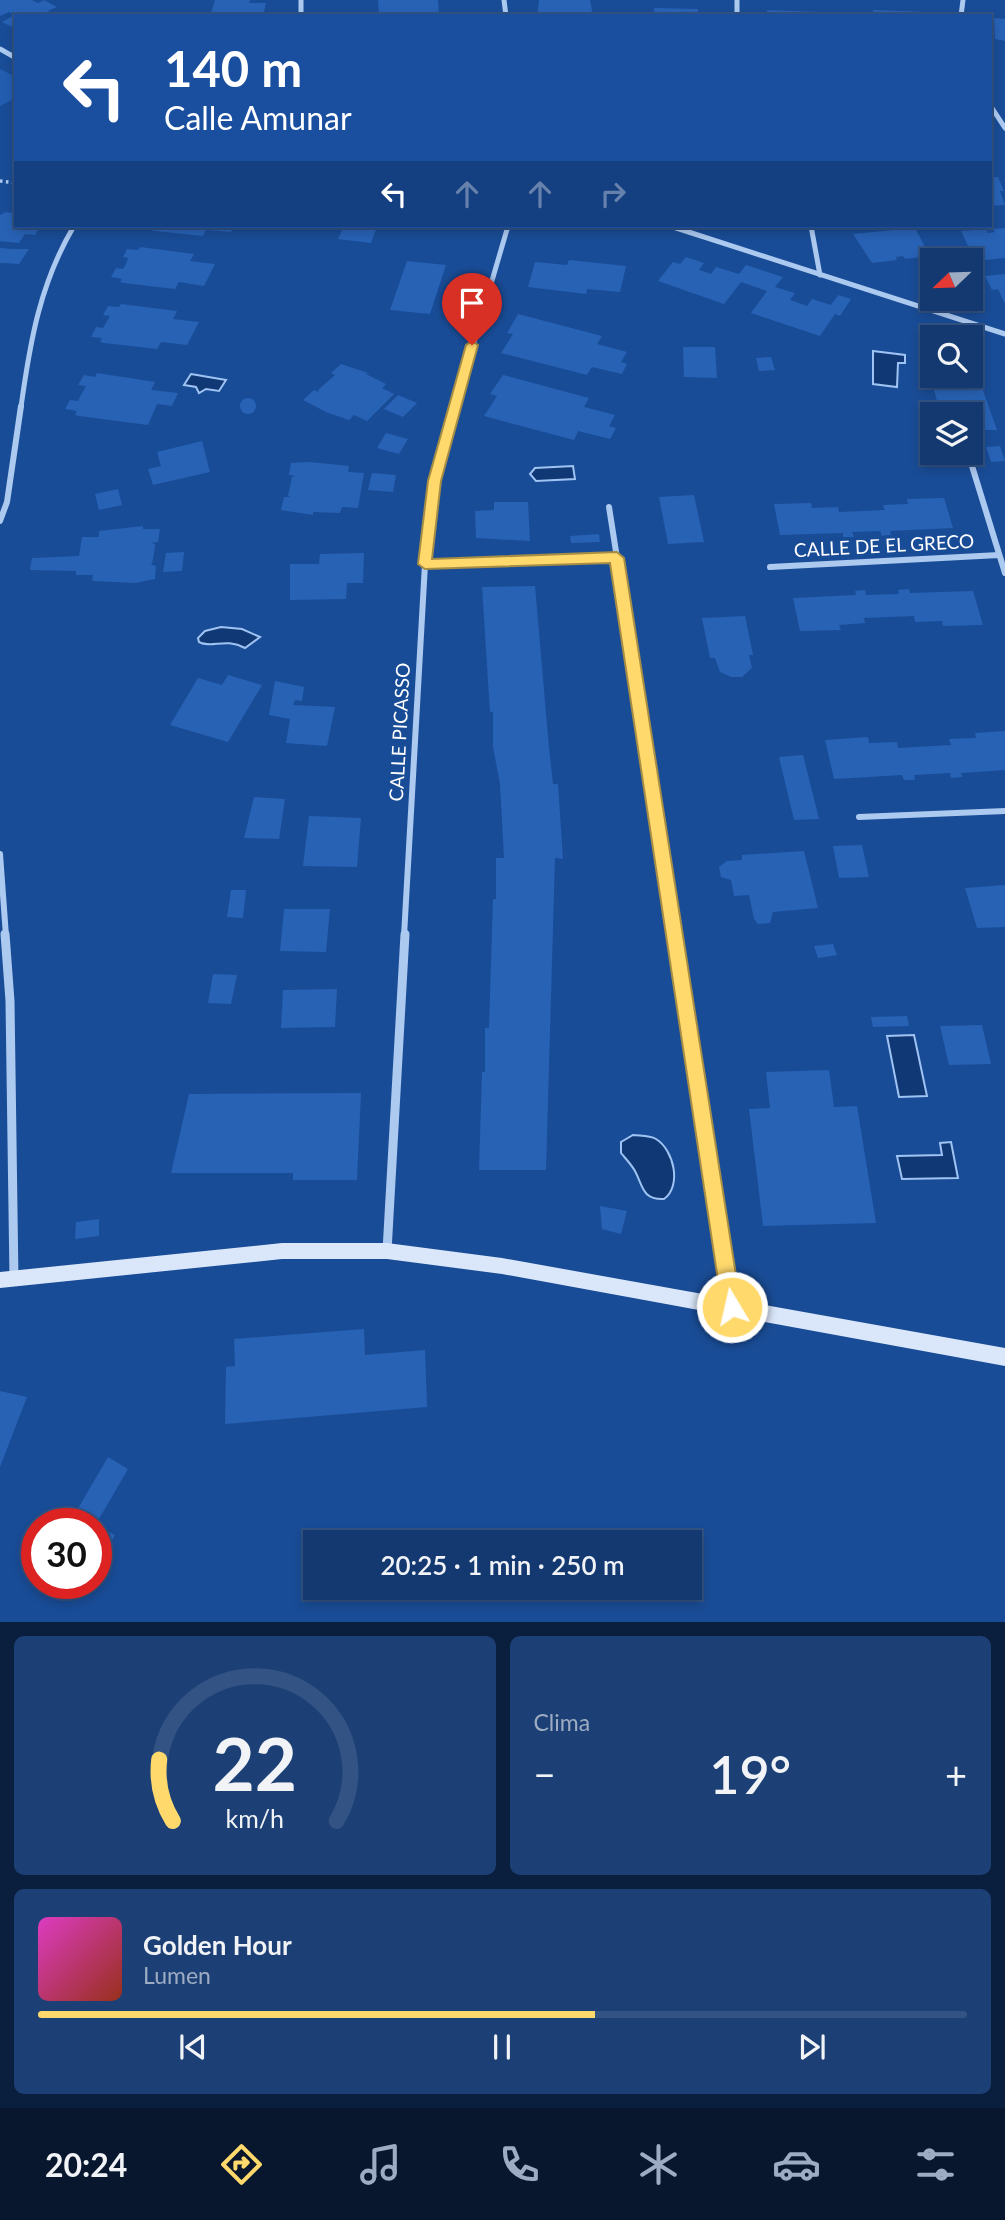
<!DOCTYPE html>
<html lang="es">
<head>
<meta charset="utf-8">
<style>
  body { margin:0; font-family:Lato,sans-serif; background:#1c4075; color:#f1f3f6; height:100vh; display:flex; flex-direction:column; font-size:26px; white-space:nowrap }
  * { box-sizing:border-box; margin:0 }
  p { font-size:23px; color:#9dacc3 }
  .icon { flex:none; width:38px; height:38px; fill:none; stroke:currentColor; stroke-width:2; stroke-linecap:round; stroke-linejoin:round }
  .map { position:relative; height:1622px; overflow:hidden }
  .drawer { display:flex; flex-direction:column; gap:14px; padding:14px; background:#0a1f3e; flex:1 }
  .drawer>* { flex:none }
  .banner { position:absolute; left:14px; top:14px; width:978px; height:214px; border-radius:0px; box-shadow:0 4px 10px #0003,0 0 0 2px #325383; background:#1a4fa0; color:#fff; overflow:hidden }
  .needle { width:46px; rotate:247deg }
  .buttons { position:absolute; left:920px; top:248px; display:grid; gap:14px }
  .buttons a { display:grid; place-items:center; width:63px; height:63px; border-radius:0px; background:#133970; box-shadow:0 4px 10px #0003,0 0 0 2px #325383; font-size:35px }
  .speed { position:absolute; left:21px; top:1508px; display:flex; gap:14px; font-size:35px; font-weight:700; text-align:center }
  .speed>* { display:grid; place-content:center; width:91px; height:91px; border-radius:50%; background:#133970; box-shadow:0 4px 10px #0003,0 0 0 2px #325383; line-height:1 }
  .speed .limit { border:10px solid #d22; background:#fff; color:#111 }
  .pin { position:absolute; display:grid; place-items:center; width:60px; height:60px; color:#fff; margin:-72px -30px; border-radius:50% 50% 50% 0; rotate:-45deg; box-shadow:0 0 7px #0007 }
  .pin .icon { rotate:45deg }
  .me { position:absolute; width:77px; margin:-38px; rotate:351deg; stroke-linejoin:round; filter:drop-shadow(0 0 5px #0008) }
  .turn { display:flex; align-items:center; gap:24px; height:147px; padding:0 35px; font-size:32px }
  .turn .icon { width:91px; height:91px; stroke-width:2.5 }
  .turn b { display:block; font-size:49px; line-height:60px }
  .lanes { display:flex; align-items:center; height:66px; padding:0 35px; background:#0003; justify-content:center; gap:35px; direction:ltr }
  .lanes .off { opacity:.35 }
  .big { font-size:52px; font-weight:600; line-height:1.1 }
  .drawer .tile { flex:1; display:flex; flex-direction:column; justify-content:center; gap:10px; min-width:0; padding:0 24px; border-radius:10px; background:#1c4075 }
  .drawer .dial { align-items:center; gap:0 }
  .dial svg { height:182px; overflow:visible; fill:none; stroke:#325383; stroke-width:7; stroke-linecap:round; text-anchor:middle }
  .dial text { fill:#f1f3f6; stroke:none }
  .song { display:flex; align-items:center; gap:21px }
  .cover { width:84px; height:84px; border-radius:10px; background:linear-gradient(135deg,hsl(310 70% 55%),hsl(10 70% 35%)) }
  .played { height:7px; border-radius:4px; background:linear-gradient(90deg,#ffd96b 60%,#325383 60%) }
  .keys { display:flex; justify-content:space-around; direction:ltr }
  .heat { display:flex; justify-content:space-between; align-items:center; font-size:38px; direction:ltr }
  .drawer .tiles { flex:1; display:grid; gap:14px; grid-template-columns:1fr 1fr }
  .tile:last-child { grid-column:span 2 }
  .trip { position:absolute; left:303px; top:1530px; width:399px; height:70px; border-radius:0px; background:#133970; box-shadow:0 4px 10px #0003,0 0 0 2px #325383; font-weight:600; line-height:70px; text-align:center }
  .dock { display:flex; height:112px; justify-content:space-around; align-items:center; background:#08172d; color:#9dacc3 }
  .dock .icon { width:49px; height:49px }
  .dock .selected { color:#ffd96b }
  .dock b { font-size:32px; color:#f1f3f6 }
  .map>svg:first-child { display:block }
</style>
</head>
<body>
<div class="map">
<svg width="1005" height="1622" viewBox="0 0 1005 1622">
  <rect width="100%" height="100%" fill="#194c96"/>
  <path fill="#225db0" d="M0,69l16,8v21l-16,8z"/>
  <path fill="#103874" stroke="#9fc3f3" stroke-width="2" d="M873,351l32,4v8h-7l-1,24 -24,-3z
    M191,374l35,6 -7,11 -13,-2 -7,4 -3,-6 -12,-2z
    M573,466l2,13 -39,2 -6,-7 5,-6z
    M221,627l21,2 18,8 -15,11c-20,-11 -33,1 -46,-6l-1,-4 7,-7z
    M914,1035l13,61 -28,1 -12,-61z
    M633,1135c8,1 16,0 23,4 18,11 26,47 8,60 -22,1 -21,-13 -29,-28 -4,-7 -10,-13 -14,-18v-11z
    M951,1142l7,36 -56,1 -5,-23 45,-1 -2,-12z"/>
  <path fill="#2862b5" d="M0,0h32l6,3 6,-3 13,7 -10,4 21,5 -52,-1 -2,13 -12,-6 13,-7 -6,-3 -9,4z
    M215,0h35l-1,3h17l-3,13h-53z
    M378,0h60l1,15 -60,1z
    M539,0h51l3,16h-56z
    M654,8l44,1v7h-43z
    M767,10l53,2v4h-52z
    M873,10l55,2 1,4h-55z
    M994,18l11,1v22l-10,-2z
    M990,177h8l6,14h-4l5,14 -15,1z
    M6,212l10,2v12h24l-5,9 -10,-1 -6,9 -19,-2v-26z
    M152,226h82l-3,6 -25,-2 -3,6 -49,-5 -5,-2z
    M344,226h45l-1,3 -11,-2 -6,16 -33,-4z
    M915,228l15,28 -25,3 -2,-3 -7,1 1,3 -25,3 -19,-29z
    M1005,228v30l-30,3 -14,-30 25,-2 2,4 7,-1 -2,-3z
    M140,247l54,7 -4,7 25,3 -11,22 -25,-4 -4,7 -51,-6 -4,-1 2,-3 -11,-2 5,-9 7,1 3,-5 2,-6 -5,-1 4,-8 11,1z
    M0,248l12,1h17l-10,15 -16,-1h-3z
    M686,257l18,6 -5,7 12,4 5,-7 23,7 7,-9 37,12 -8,10 20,6 -5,7 17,6 5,-7 19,6 7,-10 13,4 -11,17 -5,-2 -15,22 -69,-23 16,-22 -26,-9 -17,22 -66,-23 15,-19 7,2z
    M569,260l57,6 -6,26 -33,-3 -1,5 -58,-7 7,-25 32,3z
    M407,261l39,4 -16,49 -40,-4z
    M1005,274v30l-7,-15 -6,1 -7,-14z
    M121,304l56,7 -4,8 26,3 -12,23 -26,-3 -4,7 -53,-6 -4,-1 2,-4 -11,-1 5,-10 7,1 7,-12 -7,-1 5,-9 11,1z
    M518,314l84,22 -5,8 30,8 -6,10 6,2 -5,10 -30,-7 -5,8 -86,-22 12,-19 -6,-1z
    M683,347h32l2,31 -33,-1z
    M771,357l4,13 -16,1 -3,-13z
    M341,364l27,9 -2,1 20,10 -4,4 12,6 -27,27 -13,-6 -5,5 -23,-8 -23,-12 11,-10 5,2 -1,-2 17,-15 -4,-2z
    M97,373l58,9 -4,8 27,3 -6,13 -15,-2 -9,21 -69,-9 -4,-1 2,-4 -12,-2 5,-9 8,1 4,-8 4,-7 -8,-1 6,-10 11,2z
    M503,375l86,23 -5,9 31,8 -6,11 7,2 -6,11 -32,-8 -4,9 -90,-24 13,-20 -7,-2z
    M945,382h35l17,48h-26v-15h-30l-7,-25 13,-1z
    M398,395l19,8 -14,14 -19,-8z
    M240 406a8 8 0 1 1 16 0a8 8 0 1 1-16 0Z
    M386,433l22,6 -9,15 -22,-6z
    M202,441l8,31 -57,13 -5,-16 13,-3 -4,-14z
    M1000,446l5,15 -14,1 -5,-15z
    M310,462l39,4 -1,6 16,1 -6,35 -16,-1 -2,6 -27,-1v3l-32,-5 3,-13h7l-3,-1 4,-19 4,-1 -7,-1 2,-12z
    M372,473l24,2 -3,17 -25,-2z
    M118,489l4,16 -23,5 -4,-16z
    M694,495l10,47 -36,2 -9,-47z
    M944,498l9,30 -63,3 1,4 -9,1 -2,-5 -28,1 2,5h-11v-4l-63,2 -6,-31 37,-1 1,5 26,-1 1,5 46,-2 -2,-5 25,-1 -1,-5z
    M494,502h34l2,39 -54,-3 -1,-27 19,-1z
    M143,526v3h17l-2,13 -7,1 4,1 -1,10 -2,10h-3l7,2 -1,13 -20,4 -43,-2 1,-6h-17v-4l-46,-1 2,-12 47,-2 3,-19h17v-6z
    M599,534l1,8 -29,1 -1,-7z
    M184,552l-2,19 -19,1 3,-19z
    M364,553l-1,30h-16l-1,16 -56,1v-36h29l1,-10z
    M535,586l14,162 4,36h5l5,75 -8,-1 -9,312h-67l3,-98h3v-44h4l4,-129h3v-41h8l-4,-74 -7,-37v-35h-3l-8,-125z
    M909,589l1,4 63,-2 10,34 -40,1 -1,-5 -27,1 -1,-6 -50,2 1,5 -26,2 2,5 -41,1 -7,-33 63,-3 -1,-4 10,-1 1,5 33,-1 -1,-4z
    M745,616l8,39h-4l3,13 -10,9h-11l-11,-5 -5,-14h-5l-8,-40z
    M228,675l34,10 -34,57 -58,-17 28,-47 24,7z
    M275,681l29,6 -2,14 -7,-1 -2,5 42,2 -8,39 -41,-3 4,-24 -21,-4z
    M1005,731v39l-44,3 1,4 -11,1 -1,-5 -36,2 1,5h-11l-2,-5 -68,4 -9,-39 43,-3 1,6 28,-1 1,6 53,-3 -2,-6 27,-1 -1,-5z
    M803,755l16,64 -25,1 -15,-63z
    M254,797l31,2 -6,40 -35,-1z
    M309,816l52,2 -4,49 -54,-1z
    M862,845l7,32 -30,1 -6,-32z
    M804,851l14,57 -45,4 -3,11 -12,1 -4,-5 -5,-24 -15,1 -3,-16 -10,-3 -2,-10 8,-6 15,-1v-5z
    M1005,885v42l-28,1 -12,-40z
    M231,890h15l-3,28 -16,-1z
    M284,909h46l-4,43 -46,-1z
    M833,944l4,11 -19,3 -4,-12z
    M213,974l24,1 -6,29 -23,-1z
    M337,989l-2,38 -54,1 2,-38z
    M907,1016l2,10 -36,1 -2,-10z
    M982,1025l9,39 -42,1 -9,-39z
    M829,1070l5,37 23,-1 19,117 -113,3 -14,-117 21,-1 -4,-36z
    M361,1093l-4,87h-64v-7h-122l18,-79z
    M600,1206l27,5 -6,23 -19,-5z
    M99,1219v17l-24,3 1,-17z
    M364,1329l1,26 60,-5 2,57 -202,17 1,-57 9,-1 -1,-27z
    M0,1391l27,6 -27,70z
    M108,1457l20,12 -32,55h-27z
    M96,1525l19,10 -19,34z"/>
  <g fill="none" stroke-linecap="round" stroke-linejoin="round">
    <path stroke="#acc9f0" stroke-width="3.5" stroke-dasharray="2.5 3.5" stroke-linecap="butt" d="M0,181l16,2"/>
    <path stroke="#acc9f0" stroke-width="5" d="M301,0v16
      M504,0l2,16
      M737,0v16
      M961,16l2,-16
      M0,49l16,9
      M990,105l15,23
      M670,226l335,108
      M811,226l9,49
      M21,407c9,-65 19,-124 53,-181
      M455,407l53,-181"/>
    <path stroke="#acc9f0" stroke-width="6" d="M968,453l37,120
      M609,507l8,51
      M0,521l7,-19 14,-96
      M425,564l192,-6 58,378
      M770,567l229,-12
      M859,817l146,-6
      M0,854l6,82
      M404,936l21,-372 9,-83 22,-75"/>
    <path stroke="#acc9f0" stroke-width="9" d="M5,934l5,67 4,279
      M675,934l57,372
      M387,1251l18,-317"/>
    <path fill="#dae7fb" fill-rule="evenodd" d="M282,1243h105l115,15 503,90v18l-503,-92 -115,-15h-105l-282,29v-16z"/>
  </g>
  <path fill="#ffd96b" stroke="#a68d46" stroke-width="2" d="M472,341l6,4 -37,136 -9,78 185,-7 7,6 117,749 -2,7 -7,3 -7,-3 -3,-7 -112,-744 -185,6 -7,-5 10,-83 38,-136z"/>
  <g text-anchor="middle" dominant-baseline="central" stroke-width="7" stroke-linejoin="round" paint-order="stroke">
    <g font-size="19" fill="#fff" stroke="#194c96">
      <text transform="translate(884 545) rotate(-3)">CALLE DE EL GRECO</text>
      <text transform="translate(399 732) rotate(-87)">CALLE PICASSO</text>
    </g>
  </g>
</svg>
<div class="buttons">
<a><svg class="needle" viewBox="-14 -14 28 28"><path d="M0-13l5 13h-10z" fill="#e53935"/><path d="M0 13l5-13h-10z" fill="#9dacc3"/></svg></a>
<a><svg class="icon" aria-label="search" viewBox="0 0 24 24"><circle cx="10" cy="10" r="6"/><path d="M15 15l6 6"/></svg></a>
<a><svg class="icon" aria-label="layers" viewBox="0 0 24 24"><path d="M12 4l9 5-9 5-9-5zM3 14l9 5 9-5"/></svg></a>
</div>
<div class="speed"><div class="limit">30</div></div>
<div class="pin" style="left:472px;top:345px;background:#d93025"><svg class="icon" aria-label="arrive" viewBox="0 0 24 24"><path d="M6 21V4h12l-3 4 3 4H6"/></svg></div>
<svg class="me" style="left:732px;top:1307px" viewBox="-20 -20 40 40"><circle r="17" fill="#ffd96b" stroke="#fff" stroke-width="3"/><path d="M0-11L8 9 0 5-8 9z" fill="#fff"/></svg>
<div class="trip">20:25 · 1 min · 250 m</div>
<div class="banner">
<div class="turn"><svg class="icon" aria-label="left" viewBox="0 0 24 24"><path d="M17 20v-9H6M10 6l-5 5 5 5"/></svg><div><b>140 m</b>Calle Amunar</div></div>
<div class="lanes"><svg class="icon" aria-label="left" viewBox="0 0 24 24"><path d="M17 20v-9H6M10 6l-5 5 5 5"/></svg><svg class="icon off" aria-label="ahead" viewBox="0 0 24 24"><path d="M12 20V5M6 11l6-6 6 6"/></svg><svg class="icon off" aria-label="ahead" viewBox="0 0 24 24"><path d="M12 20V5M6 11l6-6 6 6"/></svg><svg class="icon off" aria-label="right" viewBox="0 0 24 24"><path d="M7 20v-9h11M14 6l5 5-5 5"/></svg></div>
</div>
</div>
<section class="drawer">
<div class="tiles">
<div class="tile dial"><svg viewBox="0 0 100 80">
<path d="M14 69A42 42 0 1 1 86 69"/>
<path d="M14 69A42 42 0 0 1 8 42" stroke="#ffd96b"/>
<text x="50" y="56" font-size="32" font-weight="700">22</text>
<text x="50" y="72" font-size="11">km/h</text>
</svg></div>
<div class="tile"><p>Clima</p>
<div class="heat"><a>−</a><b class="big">19°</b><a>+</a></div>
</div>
<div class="tile">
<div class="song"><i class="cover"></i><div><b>Golden Hour</b><p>Lumen</p></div></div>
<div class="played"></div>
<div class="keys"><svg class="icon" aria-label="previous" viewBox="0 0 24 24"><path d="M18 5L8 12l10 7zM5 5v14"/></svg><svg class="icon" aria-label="pause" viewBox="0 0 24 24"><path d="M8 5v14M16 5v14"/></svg><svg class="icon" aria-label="next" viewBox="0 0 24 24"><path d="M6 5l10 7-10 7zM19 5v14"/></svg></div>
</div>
</div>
</section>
<nav class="dock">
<b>20:24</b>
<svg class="icon selected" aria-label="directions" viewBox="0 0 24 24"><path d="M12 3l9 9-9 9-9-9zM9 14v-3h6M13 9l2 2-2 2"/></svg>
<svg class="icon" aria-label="music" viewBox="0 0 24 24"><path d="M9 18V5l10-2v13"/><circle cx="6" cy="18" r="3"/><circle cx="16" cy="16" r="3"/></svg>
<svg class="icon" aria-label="phone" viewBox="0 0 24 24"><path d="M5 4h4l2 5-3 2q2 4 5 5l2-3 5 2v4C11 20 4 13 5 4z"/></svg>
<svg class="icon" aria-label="climate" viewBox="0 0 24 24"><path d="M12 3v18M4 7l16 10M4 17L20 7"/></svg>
<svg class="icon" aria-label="car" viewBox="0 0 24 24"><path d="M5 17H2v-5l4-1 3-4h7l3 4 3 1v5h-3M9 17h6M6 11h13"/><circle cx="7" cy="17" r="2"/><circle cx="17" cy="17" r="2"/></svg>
<svg class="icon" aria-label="filters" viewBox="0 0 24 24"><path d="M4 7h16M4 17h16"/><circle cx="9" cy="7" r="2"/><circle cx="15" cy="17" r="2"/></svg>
</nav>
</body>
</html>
